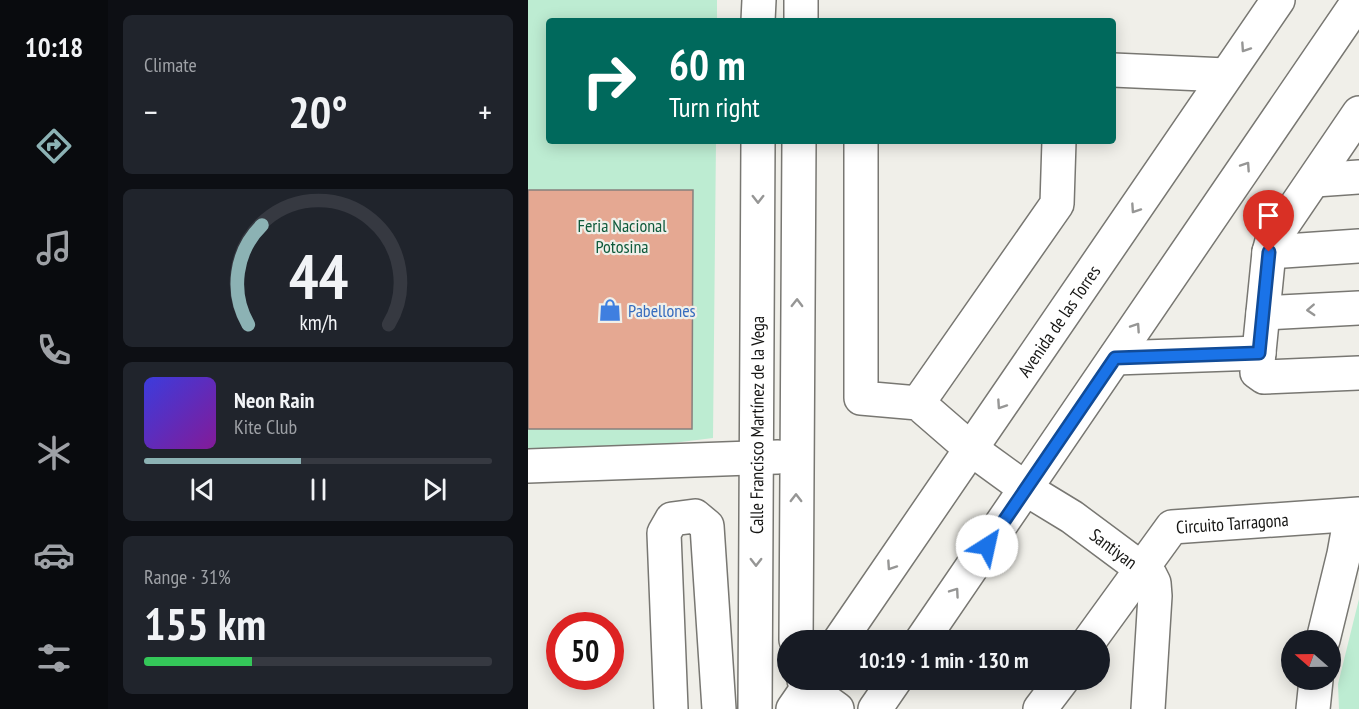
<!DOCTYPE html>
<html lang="en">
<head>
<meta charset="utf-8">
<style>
  body { margin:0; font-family:"PT Sans Narrow",sans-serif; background:#20242c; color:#f1f3f6; height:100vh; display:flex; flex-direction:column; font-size:22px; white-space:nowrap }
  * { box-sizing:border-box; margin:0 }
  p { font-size:20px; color:#9ea1a6 }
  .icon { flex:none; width:33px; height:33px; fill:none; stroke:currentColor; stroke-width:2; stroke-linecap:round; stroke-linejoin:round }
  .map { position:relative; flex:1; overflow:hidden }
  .panel { display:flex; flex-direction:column; gap:15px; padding:15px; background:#0d0f14; width:420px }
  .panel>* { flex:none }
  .hud { position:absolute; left:18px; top:18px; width:570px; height:126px; border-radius:6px; box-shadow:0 3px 15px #0003; background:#00695c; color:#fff; overflow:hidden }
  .needle { width:39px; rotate:290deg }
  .tools { position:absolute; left:753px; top:630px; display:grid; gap:12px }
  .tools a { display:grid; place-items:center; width:60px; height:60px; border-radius:50%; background:#171b24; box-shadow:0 3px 15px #0003; font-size:30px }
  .speed { position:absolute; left:18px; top:612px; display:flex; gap:12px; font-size:30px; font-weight:700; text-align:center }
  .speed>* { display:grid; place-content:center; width:78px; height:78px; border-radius:50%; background:#171b24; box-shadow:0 3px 15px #0003; line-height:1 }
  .speed .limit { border:9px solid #d22; background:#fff; color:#111 }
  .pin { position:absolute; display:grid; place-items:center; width:51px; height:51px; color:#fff; margin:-62px -26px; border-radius:50% 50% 50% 0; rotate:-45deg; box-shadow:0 0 6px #0007 }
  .pin .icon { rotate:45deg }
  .me { position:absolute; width:66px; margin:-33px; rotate:35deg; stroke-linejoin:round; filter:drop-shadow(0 0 4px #0008) }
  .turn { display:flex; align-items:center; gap:21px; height:126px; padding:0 24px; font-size:27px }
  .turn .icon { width:78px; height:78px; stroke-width:2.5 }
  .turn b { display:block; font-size:42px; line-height:51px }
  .big { font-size:45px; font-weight:800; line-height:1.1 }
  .panel .widget { flex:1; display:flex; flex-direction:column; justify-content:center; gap:9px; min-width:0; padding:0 21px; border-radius:9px; background:#20242c }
  .panel .dial { align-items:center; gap:0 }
  .dial svg { height:156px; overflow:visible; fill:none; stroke:#363941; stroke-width:7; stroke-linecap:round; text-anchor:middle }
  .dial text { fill:#f1f3f6; stroke:none }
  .song { display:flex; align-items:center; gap:18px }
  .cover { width:72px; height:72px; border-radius:9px; background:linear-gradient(135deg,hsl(240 70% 55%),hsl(290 70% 35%)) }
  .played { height:6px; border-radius:3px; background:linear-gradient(90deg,#8cb2b4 45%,#363941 45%) }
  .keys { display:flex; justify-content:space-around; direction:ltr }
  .heat { display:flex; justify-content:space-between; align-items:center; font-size:33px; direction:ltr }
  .charge { height:9px; border-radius:4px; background:linear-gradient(90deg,#34c759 31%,#363941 0) }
  .trip { position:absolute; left:249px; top:630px; width:333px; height:60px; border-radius:30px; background:#171b24; box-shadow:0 3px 15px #0003; font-weight:800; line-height:60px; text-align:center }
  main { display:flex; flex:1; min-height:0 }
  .tab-bar { display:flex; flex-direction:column; width:108px; justify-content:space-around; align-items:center; background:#090b0e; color:#9ea1a6 }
  .tab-bar .icon { width:42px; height:42px }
  .tab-bar .active { color:#8cb2b4 }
  .tab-bar b { font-size:27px; color:#f1f3f6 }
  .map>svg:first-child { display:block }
</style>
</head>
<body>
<main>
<nav class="tab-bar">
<b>10:18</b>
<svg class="icon active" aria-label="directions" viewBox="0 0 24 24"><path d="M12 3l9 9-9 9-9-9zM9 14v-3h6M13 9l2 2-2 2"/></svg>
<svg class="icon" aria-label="music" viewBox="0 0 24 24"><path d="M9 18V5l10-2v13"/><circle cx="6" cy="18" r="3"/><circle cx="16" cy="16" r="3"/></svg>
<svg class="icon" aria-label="phone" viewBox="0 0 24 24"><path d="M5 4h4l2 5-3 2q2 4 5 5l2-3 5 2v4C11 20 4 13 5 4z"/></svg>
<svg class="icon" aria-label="climate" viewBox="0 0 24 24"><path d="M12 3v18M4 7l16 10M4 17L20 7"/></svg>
<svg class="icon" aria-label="car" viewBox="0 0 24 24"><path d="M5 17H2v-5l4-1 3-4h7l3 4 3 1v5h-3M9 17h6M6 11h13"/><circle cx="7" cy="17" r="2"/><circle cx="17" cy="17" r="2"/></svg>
<svg class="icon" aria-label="filters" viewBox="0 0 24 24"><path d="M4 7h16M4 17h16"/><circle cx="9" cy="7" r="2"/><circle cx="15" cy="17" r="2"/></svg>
</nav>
<section class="panel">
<div class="widget"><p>Climate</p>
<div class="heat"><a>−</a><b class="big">20°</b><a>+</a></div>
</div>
<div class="widget dial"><svg viewBox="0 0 100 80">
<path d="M14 69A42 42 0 1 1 86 69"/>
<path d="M14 69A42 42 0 0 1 21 18" stroke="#8cb2b4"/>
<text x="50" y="56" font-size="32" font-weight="700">44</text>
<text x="50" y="72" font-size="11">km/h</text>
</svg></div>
<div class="widget">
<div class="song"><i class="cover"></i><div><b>Neon Rain</b><p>Kite Club</p></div></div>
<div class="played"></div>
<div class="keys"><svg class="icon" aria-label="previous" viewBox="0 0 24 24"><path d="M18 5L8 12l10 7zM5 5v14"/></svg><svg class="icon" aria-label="pause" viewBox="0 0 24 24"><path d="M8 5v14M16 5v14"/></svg><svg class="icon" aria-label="next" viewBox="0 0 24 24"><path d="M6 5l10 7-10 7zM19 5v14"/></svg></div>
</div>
<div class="widget"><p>Range · 31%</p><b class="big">155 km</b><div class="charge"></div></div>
</section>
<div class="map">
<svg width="831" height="709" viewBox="0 0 831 709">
  <rect width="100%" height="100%" fill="#f0efe9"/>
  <path fill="#bdecd2" d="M0,0h189v21h-168v120h167l-3,297 -185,23z
    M831,599v110h-20l-1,-25z"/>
  <path fill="#e5a892" stroke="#86807e" stroke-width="1.5" d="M0,190h165l-1,239h-164z"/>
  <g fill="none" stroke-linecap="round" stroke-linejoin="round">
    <g stroke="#787772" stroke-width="36">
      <g id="minor">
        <path d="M230,21l1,-21"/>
        <path d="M273,21v-21"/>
        <path d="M585,70l113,5"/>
        <path d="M831,113l-87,128 -3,11 -12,120 7,5 95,-4"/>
        <path d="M333,141v257l57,5 53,46"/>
        <path d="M787,180l44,-3"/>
        <path d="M741,252l90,-6"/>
        <path d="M735,313l96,-5"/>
        <path d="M587,358l144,-5"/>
        <path d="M390,403l139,-199 2,-63"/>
        <path d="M0,466l250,-9"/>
        <path id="s1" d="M498,489l46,28 78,58 4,8 1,13 -7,113"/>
        <path d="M268,640l3,-499"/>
        <path id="s2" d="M562,640l82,-113 187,-13"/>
        <path d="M795,640l21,-86 7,-39"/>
        <path d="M276,680l4,8 29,21"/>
        <path d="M143,709l-7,-176 8,-14 23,-3 12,10 12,183"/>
        <path id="s3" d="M227,709l3,-568"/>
        <path d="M512,709l22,-29"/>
        <path d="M785,709l3,-29"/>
      </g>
    </g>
    <g stroke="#787772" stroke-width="36">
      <g id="major">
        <path d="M443,449l55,40"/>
        <path id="s4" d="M312,640l438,-640"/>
        <path d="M394,640l437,-640"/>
        <path d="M265,709l20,-29"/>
        <path d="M347,709l20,-29"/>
      </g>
    </g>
    <use href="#minor" stroke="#fff" stroke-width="33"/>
    <use href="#major" stroke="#fff" stroke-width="33"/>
  </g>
  <defs><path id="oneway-chevron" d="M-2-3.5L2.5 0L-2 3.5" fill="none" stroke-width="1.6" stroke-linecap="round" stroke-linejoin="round" transform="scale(1.5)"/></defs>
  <g stroke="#969695">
    <use href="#oneway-chevron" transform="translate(717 48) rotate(124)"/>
    <use href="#oneway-chevron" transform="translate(718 166) rotate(-56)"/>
    <use href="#oneway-chevron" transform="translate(230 199) rotate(90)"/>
    <use href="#oneway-chevron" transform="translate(607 209) rotate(124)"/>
    <use href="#oneway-chevron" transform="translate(269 303) rotate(-89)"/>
    <use href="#oneway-chevron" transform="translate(783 310) rotate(177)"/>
    <use href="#oneway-chevron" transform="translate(608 327) rotate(-56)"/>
    <use href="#oneway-chevron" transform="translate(473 405) rotate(124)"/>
    <use href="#oneway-chevron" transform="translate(268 498) rotate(-90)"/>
    <use href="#oneway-chevron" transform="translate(228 562) rotate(90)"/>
    <use href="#oneway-chevron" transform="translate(363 566) rotate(124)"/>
    <use href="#oneway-chevron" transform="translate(427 592) rotate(-55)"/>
  </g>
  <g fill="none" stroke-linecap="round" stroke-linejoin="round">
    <g stroke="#114b97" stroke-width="15">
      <path id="route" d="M459,546l128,-188 144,-5 10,-101"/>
    </g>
    <use href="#route" stroke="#1a73e8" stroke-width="10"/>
  </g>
  <defs>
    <g id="shop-bare" transform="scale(1.8)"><path d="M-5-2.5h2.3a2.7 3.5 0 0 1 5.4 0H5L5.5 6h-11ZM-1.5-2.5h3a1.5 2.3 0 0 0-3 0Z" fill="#3f7fe0" stroke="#f0efe9" stroke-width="2.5" paint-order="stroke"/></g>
  </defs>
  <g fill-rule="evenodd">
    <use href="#shop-bare" x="82" y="310"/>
  </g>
  <g text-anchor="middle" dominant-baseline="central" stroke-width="4.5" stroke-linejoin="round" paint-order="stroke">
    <g font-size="18" fill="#0e5a3b" stroke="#f0efe9">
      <text x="94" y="225">Feria Nacional<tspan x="94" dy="21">Potosina</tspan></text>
    </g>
    <g font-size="18" fill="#366cbe" stroke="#f0efe9" text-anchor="start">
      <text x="100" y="310">Pabellones</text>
    </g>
    <g font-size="18" fill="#161614" stroke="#f0efe9">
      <text stroke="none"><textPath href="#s4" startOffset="387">Avenida de las Torres</textPath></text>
      <text stroke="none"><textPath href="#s3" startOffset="284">Calle Francisco Martínez de la Vega</textPath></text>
      <text stroke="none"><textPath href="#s2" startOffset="200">Circuito Tarragona</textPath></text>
      <text stroke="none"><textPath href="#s1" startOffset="106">Santiyan</textPath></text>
    </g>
  </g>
</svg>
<div class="tools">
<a><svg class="needle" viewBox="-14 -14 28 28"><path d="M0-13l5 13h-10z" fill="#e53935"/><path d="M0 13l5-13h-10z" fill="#9ea1a6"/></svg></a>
</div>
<div class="speed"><div class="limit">50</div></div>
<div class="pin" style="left:741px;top:252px;background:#d93025"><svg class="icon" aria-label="arrive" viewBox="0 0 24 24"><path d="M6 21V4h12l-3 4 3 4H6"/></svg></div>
<svg class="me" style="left:459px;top:546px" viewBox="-20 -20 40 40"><circle r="19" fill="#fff"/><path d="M0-13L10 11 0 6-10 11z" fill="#1a73e8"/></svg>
<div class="trip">10:19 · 1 min · 130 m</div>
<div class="hud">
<div class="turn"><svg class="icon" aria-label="right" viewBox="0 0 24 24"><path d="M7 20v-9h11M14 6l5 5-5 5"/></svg><div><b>60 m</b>Turn right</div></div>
</div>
</div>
</main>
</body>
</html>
